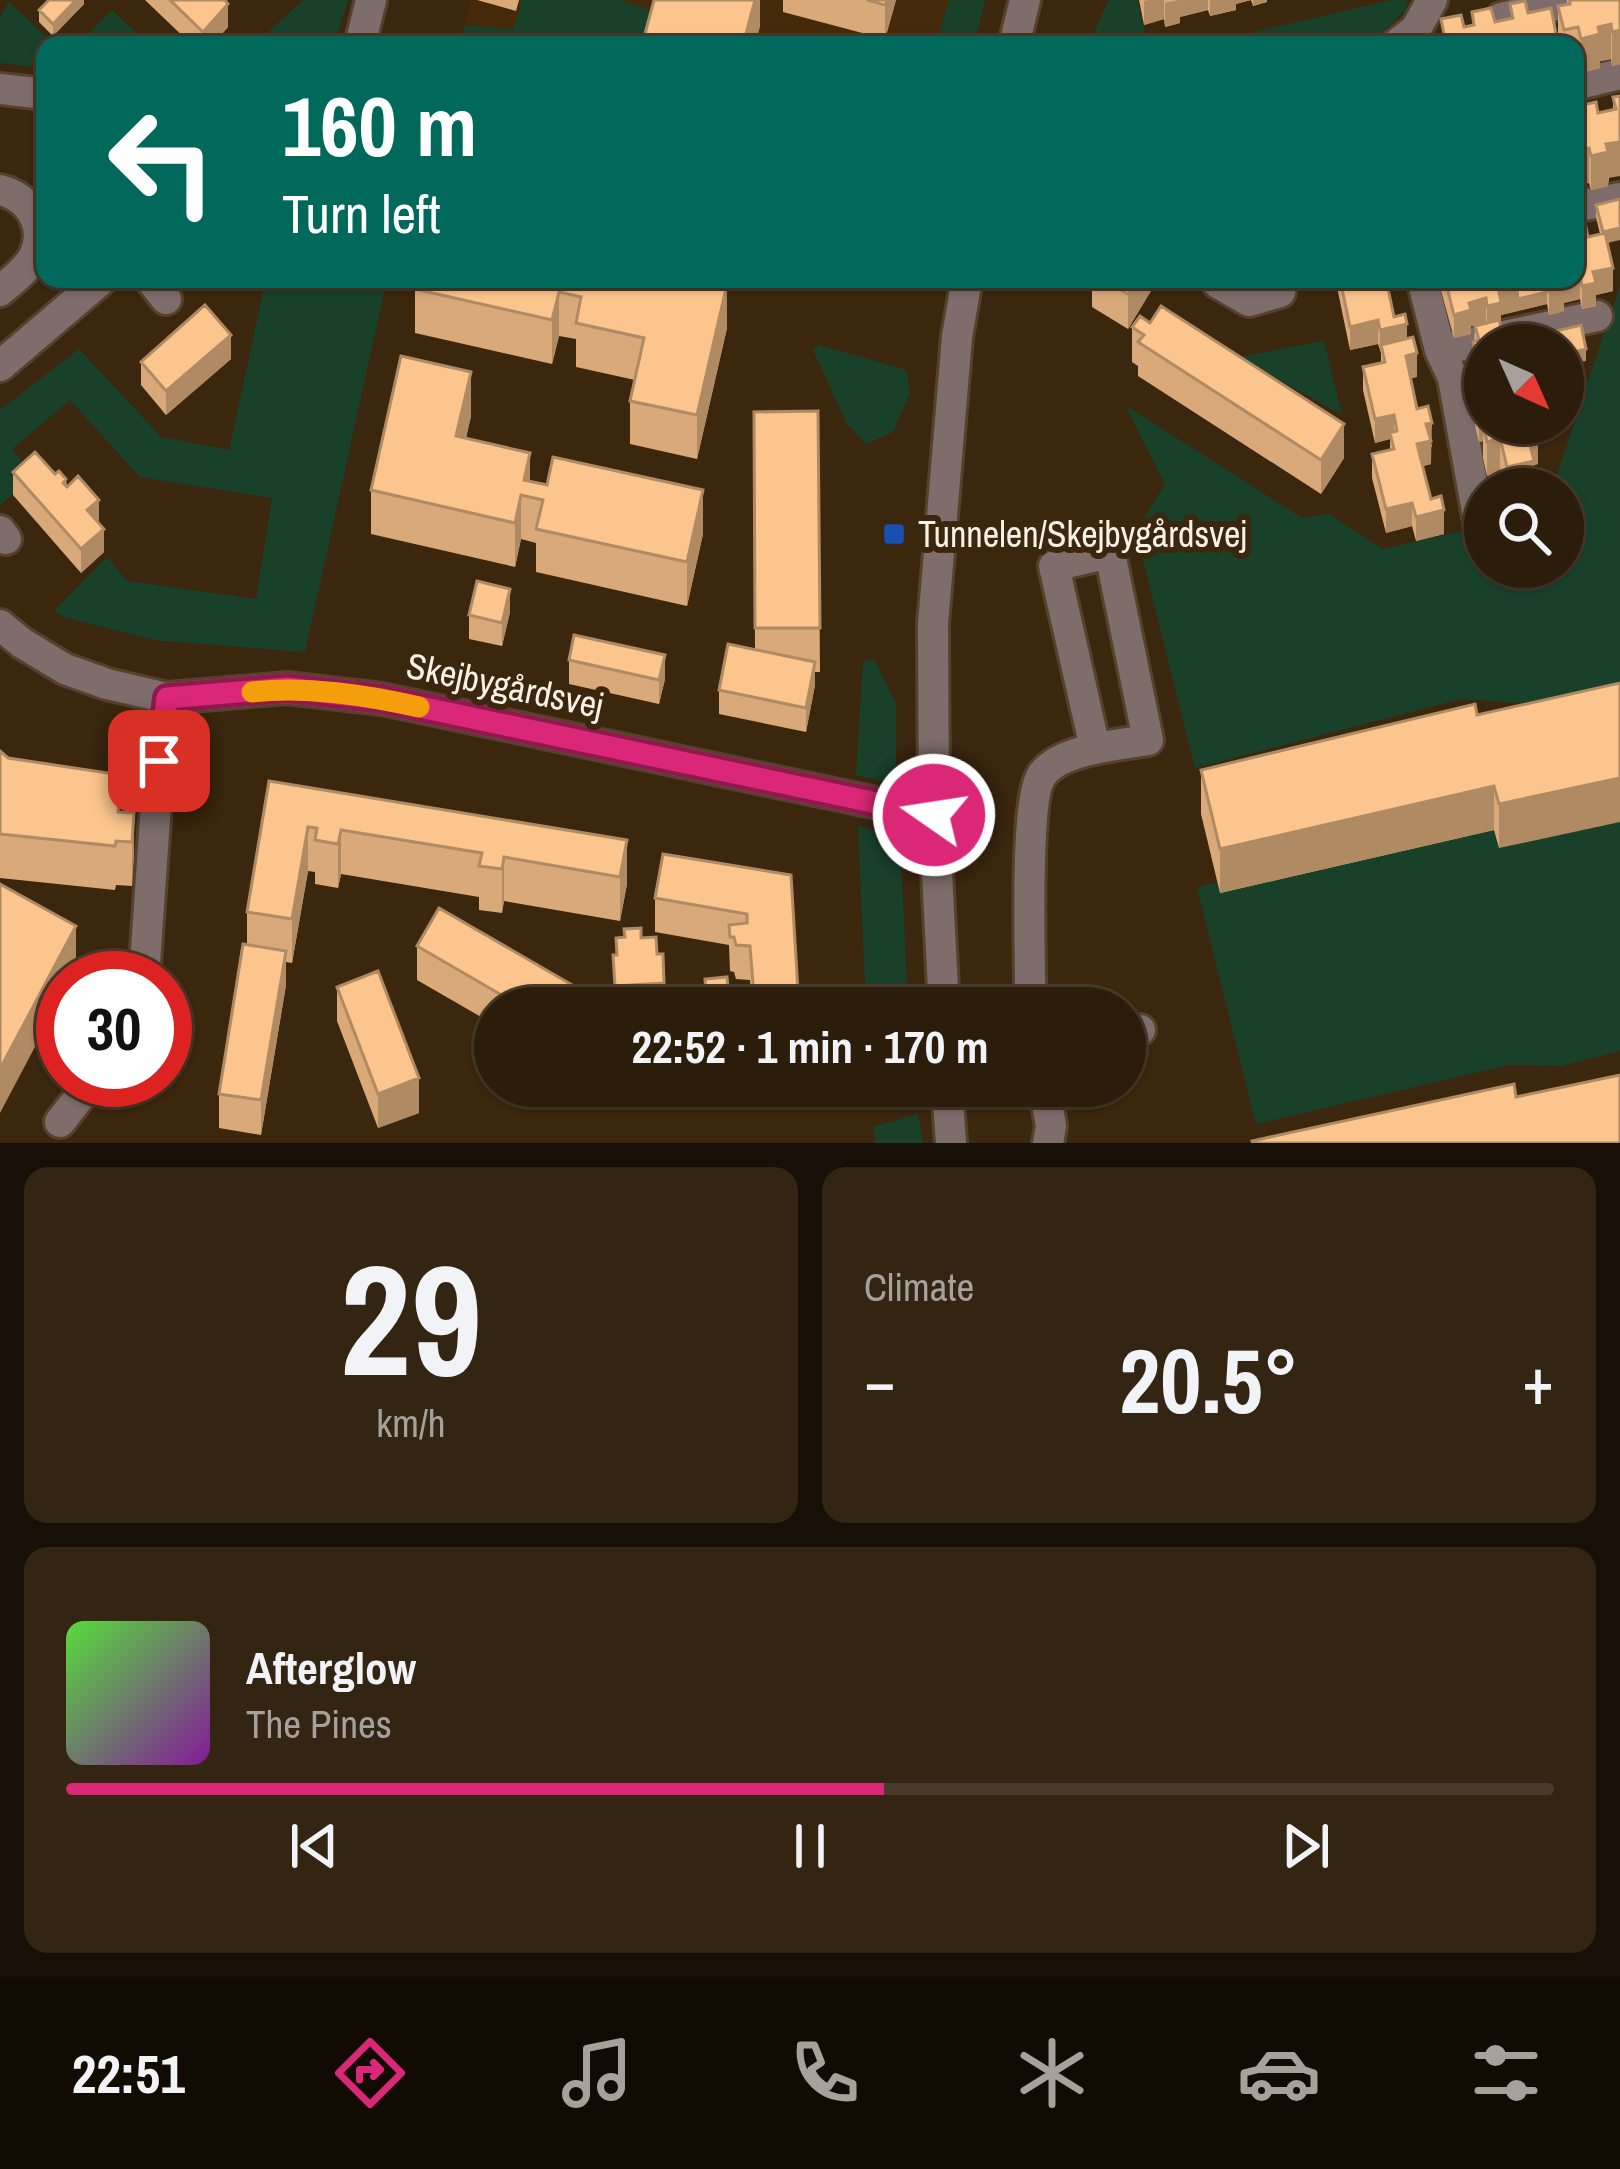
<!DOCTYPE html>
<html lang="en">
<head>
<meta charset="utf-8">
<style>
  body { margin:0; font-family:"Archivo Narrow",sans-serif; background:#342513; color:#f1f3f6; height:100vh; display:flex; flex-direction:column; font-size:45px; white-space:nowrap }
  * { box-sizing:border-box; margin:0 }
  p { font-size:39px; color:#a6a19c }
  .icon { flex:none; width:66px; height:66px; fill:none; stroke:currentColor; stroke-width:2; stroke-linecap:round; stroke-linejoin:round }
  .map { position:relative; height:1143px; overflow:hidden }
  .details { display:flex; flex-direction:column; gap:24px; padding:24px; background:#180f06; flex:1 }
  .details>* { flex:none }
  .guide { position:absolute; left:36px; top:36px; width:1548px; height:252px; border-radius:24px; box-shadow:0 3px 9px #0004,0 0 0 3px #483a2b; background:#00695c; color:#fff; overflow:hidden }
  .needle { width:78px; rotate:135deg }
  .tools { position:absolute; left:1464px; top:324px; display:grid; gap:24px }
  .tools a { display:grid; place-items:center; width:120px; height:120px; border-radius:50%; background:#2c1c0a; box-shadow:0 3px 9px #0004,0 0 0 3px #483a2b; font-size:60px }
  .speed { position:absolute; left:36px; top:951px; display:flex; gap:24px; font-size:60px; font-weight:700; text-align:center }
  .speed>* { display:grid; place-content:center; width:156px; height:156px; border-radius:50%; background:#2c1c0a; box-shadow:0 3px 9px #0004,0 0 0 3px #483a2b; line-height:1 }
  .speed .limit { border:18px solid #d22; background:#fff; color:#111 }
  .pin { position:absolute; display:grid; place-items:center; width:102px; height:102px; color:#fff; margin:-51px; border-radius:24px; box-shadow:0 6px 18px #0006 }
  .me { position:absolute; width:132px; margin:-66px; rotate:283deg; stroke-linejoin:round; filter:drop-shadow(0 0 9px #0008) }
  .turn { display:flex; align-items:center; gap:42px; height:252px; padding:0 48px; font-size:54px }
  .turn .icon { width:156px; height:156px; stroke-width:2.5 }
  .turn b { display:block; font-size:84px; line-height:102px }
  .big { font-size:90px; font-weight:800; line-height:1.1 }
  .details .tile { flex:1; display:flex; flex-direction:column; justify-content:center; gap:18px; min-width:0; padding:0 42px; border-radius:24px; background:#342513 }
  .details .dial { align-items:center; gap:0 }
  .dial b { font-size:156px; line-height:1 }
  .song { display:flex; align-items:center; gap:36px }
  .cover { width:144px; height:144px; border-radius:18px; background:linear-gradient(135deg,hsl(110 70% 55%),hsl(290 70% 35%)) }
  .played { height:12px; border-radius:6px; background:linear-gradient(90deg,#db2777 55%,#483a2b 55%) }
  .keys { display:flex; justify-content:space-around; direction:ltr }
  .heat { display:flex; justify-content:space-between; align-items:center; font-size:66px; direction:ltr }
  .details .tiles { flex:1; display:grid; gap:24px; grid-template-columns:1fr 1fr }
  .tile:last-child { grid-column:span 2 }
  .trip { position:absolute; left:474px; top:987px; width:672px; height:120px; border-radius:60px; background:#2c1c0a; box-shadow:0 3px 9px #0004,0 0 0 3px #483a2b; font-weight:800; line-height:120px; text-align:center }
  .tabs { display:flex; height:192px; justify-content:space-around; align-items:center; background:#120b04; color:#a6a19c }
  .tabs .icon { width:84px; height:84px }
  .tabs .active { color:#db2777 }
  .tabs b { font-size:54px; color:#f1f3f6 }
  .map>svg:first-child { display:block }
</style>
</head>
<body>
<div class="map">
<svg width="1620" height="1143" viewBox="0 0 1620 1143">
  <rect width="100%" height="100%" fill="#3b260e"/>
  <path fill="#442a0b" d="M470,0h515l-11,45h-514z"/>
  <path fill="#19412a" d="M303,0h45l-14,45h-80z
    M522,0h96l32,10 -9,35h-181l5,-20 48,5z
    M949,0h36l-11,45h-19l-18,-5z
    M1109,0h28l11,45h-60z
    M1392,0h15l-1,10 -28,28 -13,7h-168z
    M9,2l46,43h-10v23l-45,-5v-46z
    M112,10l34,32 26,-4 8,7h-103z
    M266,279h121l-82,373 -152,-12 -89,-23 -10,-6 53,-54 20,24 129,18 16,-101 -132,-21 -70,-77 -58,49 20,25 -32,32v-96l79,-61 82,88 68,13z
    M1620,286v399l-85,19 -74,-5 -266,69 -59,-237 29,-47 -40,-79 177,113 27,-4 53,35 103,-23v41h78v-78h-11z
    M1324,341l18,74 -103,-58z
    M820,345l86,25 4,23 -17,39 -27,12 -19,-20 -34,-74z
    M874,659l22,44v81l-40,-9 7,-113z
    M1620,802v249l-59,15 -52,-1 -253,59 -59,-237z
    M858,826l42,11 8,171h-42z
    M918,1114l5,29h-47l-3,-16z"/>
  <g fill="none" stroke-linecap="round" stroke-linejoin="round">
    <g stroke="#56422c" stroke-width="36">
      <path id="minor" d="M1501,18l76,-18
        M360,45l11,-45
        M1014,45l11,-45
        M1396,45l20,-16 16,-29
        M1575,85l45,-11
        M0,89l45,5
        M0,190c30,7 48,37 34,66 -7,14 -23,25 -34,35
        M1575,207l45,-9
        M150,279l16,20
        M1221,279l-3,4 31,18 31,-9
        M1422,279l18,71 13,28 25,139
        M1440,350l157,-34
        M0,366l102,-87
        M0,531l6,8
        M0,625l22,18 43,26 42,15 60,14 120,-10 95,11 552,116
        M144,978l15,-217 8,-63
        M944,1008l-10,-193 -1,-191 24,-287 10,-58
        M1033,1008l-3,-26c0,-36 -5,-185 12,-207 18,-26 77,-30 106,-35l-38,-187 -56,13 41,182
        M1125,1034l15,-4
        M947,1086l4,57
        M1044,1086l7,40 -3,17
        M60,1122l33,-42"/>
    </g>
    <use href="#minor" stroke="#7e6d6a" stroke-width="30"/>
  </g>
  <path fill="#d9a979" d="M84,0v4l-31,32 -14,-14v-12z
    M145,0h80l3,27 -16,18h-20z
    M477,0h42l-3,11z
    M783,0h113l-11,39 -102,-27z
    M1139,0h128v2l-14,4 -2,-6 -15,4v6l-26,6 -2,-6 -28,7v6l-15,4 -1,-8 -20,6z
    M1567,0h53v64l-8,2 -1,-7 -11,2v7l-19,5 -3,-12 -3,1v-17h-16l-1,-4v-35l9,-2z
    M1620,96l-12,90 -17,4 -2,-7 -10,2v7l-1,-86 20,7 15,-3v-13z
    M1596,205l11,38 6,48 -17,4v11l-14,3 -2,-10 -16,4v8l-15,4 -2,-11 -46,11 -16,30v78l53,41 -4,1v24h-30l-4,-16 -13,3 -4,-18v-17l-4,1 -4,-16v-18l-5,1 -3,-14v-34l6,-2 2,-33 11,-2v-2l-15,4v8l-17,4 -14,-51v-8h135l13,-42 12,-3 -4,-17z
    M575,279l152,49 -30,131 -67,-15v-43l5,-21 -59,-13v-28l-17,-3 -7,28 -137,-31v-44z
    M1092,279h66l-30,50 -36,-22z
    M1338,279h57v2l-8,2 7,34 13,22 10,38 -6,1 6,31 15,37 -1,1v17l-8,2 8,33 13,35 -28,7 -4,-15 -26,7 -14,-55v-24l18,-4v-11l-15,4 -12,-53v-23l18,-4v-10l-3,-9 -28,6 -12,-58z
    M1150,323l194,135 -23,36 -183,-118v-10l-6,-4v-35z
    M231,359l-65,56 -25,-30v-23z
    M818,411l2,261h-5v13l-9,47 -87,-18v-24l36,-40 -1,-238z
    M471,416l-5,22 64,43 173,53 -16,72 -151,-34v-29l-15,-4 -6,28 -144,-33v-44z
    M13,472l42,2 11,5 1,8 32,36 5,29 -23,21 -68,-78z
    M510,612l-8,34 -33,-7v-24z
    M569,660l96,19 -6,25 -90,-20z
    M1620,683l-121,165 -5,-18 -274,63 -19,-79v-44l276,-55z
    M0,751l8,7 113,54 13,1 -2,73 -16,-1 -1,5 -115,-12z
    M269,781l358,59v44l-7,37 -116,-20 -2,12 -23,-3v-13l-138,-23 -3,14 -23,-4v-12l-7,-1 -16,92 -6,-1v23l-25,150 -42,-7v-34l28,-149v-33z
    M791,875l8,133h-47l-2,-28 -14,-1 -2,-7 -4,-1 -1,-26 -74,-13v-34z
    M616,938h25l16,16 7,29v23l-49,2 -2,-53h3z
    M417,946l195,62h-117v17l-78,-45z
    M337,987l82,126 -41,15 -41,-107z"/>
  <path fill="#b08a63" d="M76,0h8v4l-31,32v-12z
    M755,0h5v27l-5,18h-12z
    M887,0h9l-11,39v-34z
    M1148,0h16v19l-20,6v-24z
    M1178,0h30v10l-28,7v6l-15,4v-24z
    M1210,0h41l-15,4v6l-26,6z
    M1253,0h14v2l-14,4z
    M228,4v23l-16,18h-9v-13z
    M1611,24v35l-11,2v7l-19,5v-34l17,-12z
    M1620,30v34l-8,2v-34z
    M1557,39v6h-21z
    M1620,142v34l-12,2v8l-17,4v-34l15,-12z
    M1589,148v35l-10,2v7l-4,1v-34l3,-8z
    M1620,228v12l-17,4v-12z
    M1613,268v23l-17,4v11l-14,3v-23l11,-14z
    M1580,276v23l-16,4v8l-15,4v-24l13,-11 13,-1v-2z
    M1137,279h21l-30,50v-35z
    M727,284v44l-30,131v-44z
    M1518,287v24l-17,4v12l-14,3v-24l12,-14z
    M559,292v44l-7,28v-44z
    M1547,292v12l-29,7v-12z
    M1486,298v24l-15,4v8l-17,4v-23l15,-12z
    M1378,320v24l-28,6v-23z
    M1407,324v24l-26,-3 -1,9v-24z
    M231,335v24l-65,56v-24z
    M1586,349v12l-23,5v-11z
    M1417,353v24l-11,2v-23z
    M471,372v44l-15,64v-44z
    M1481,372v34l-6,-14v16l-5,1v-34z
    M1485,406v28l-2,-10v17l-4,1v-34z
    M1394,415v23l-4,-5v6l-15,4v-24z
    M1432,423l-1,41 -14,4v-24l9,-20z
    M1344,424v34l-23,36v-34z
    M1538,430v34l-4,1v24h-27v-22l20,-34z
    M1500,438v35l-13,3v-34z
    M530,453v44l-6,-17z
    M703,490v44l-16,72v-44z
    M521,495v44l-6,28v-44z
    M99,500v23l-12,-13z
    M1412,503v23l-26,7v-24z
    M1444,510v24l-28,7v-24z
    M104,529v23l-23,21v-24z
    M510,589v23l-8,34v-23z
    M665,655v24l-6,25v-24z
    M815,662v23l-9,47v-24z
    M1620,778v44l-121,26v-44z
    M1494,786v44l-274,63v-44z
    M134,813v44l-2,29v-44z
    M308,827v44l-16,92v-44z
    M341,830v44l-3,14v-44z
    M627,840v44l-7,37v-44z
    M504,857v44l-2,12v-44z
    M76,926v44l-4,8h-9v16l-63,119v-44z
    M286,951v34l-25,150v-35z
    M419,1078v35l-41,15v-34z"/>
  <path fill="#fcc58d" stroke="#b08a63" stroke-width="3" d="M49,0h27l-23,24 -14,-14z
    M170,0h55l3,4 -25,28z
    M654,0h101l-12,45h-101z
    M867,0h20l-2,5z
    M1570,0h50v30l-8,2 -1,-8 -13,3 2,7 -19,5 -3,-12 -14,3 -6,-24 12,-2z
    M1525,1l3,12 23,-5 6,31 -21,6h-102l-2,-8 12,-3 -3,-15 20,-4 3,12 10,-2 -2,-13 19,-4 4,14 18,-4 -3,-14z
    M1620,96v46l-14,2 2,8 -17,4 -2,-8 -11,3 1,7 -4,1v-39l6,-2 -3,-12 18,-4 2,11 18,-4 -3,-12z
    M1620,199v29l-17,4 -7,-27z
    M1586,227l2,10 17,-4 8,35 -20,4 3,11 -14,3 -2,-10 -5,1v-48z
    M417,279h158l11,2v-2h119l22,5 -30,131 -67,-14 14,-63 -68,-15 5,-26 -22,-5 -7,28 -137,-31z
    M1102,279h35l-9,15z
    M1340,279h46l8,38 11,-3 2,10 -27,6 -2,-10 -28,7z
    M1445,279h71l2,8 -19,5 2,11 -14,3 -1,-8 -17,5 2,7 -17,5z
    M1516,279h28l3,13 -29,7z
    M1547,279h17l-2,1 2,8 -15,3z
    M205,305l26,30 -65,56 -25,-29z
    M1161,306l183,118 -23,36 -183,-118 6,-7 -12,-8 8,-11 10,7z
    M1499,320l4,15 11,-3 3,13h-32v42l-4,-15 -11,3 -3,-14 10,-3 -4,-16 6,-2 -4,-14z
    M1581,325l5,24 -23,6v-10h-8l-3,-13z
    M1413,337l4,16 -11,3 11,53 11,-3 4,17 -6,1 5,17 -14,3 14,55 10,-3 3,14 -28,7 -4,-14 -26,6 -14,-55 22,-5 -4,-16 7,-2 -3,-16 -19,4 -12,-52 22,-5 -4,-17z
    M401,356l70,16 -15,64 74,17 -6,27 23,5 6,-28 150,33 -16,72 -151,-33 7,-29 -22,-5 -6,28 -144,-33z
    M1485,389v17l-6,2 -4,-16z
    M818,411l2,217h-65l-1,-216z
    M1488,423h49l1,7 -11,3 7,28 -27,6 -7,-29 -13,4 -4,-18z
    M35,452l20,22 4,-3 7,8 -3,4 4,4 11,-11 21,24 -12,10 17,19 -23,20 -68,-77z
    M477,581l33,8 -8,34 -33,-8z
    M574,635l91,20 -6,25 -90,-20z
    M728,644l87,18 -9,46 -87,-18z
    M1620,683v95l-121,26 -5,-18 -274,63 -19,-79 274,-66 2,11z
    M0,751l8,7 113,17 -3,37 16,1 -2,29 -16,-1 -1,5 -115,-12z
    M269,781l358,59 -7,37 -116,-20 -2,12 -23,-3 3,-13 -141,-23 -3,14 -23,-4 2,-12 -9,-1 -16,92 -45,-7z
    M663,854l128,21 8,133h-44l-5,-62 -14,-1 -2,-8h-4l-1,-12 18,-2v-9l-92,-16z
    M0,884l76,42 -76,143z
    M439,908l173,100h-88l-107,-62z
    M641,928v10l15,-1 1,17h6l1,29 -49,3 -2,-31h4l-1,-17 9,-1 -1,-8z
    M243,944l43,7 -25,149 -42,-6z
    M378,971l41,107 -41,16 -41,-107z
    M727,977l3,31h-23l-2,-29z
    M1620,1075v68h-367l-1,-2 262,-57 2,13z"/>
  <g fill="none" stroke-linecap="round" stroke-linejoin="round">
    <g stroke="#8e194d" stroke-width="30">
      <path id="route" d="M159,761l8,-63 120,-10 95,11 552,116"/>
    </g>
    <use href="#route" stroke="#db2777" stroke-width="21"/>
    <path stroke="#f59e0b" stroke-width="21" d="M252,692c56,-6 113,3 167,15"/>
  </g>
  <rect fill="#1a4fb4" stroke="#3b260e" stroke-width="4.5" x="882" y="522" width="24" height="24" rx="6"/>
  <g text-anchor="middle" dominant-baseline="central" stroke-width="12" stroke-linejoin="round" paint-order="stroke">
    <g font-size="36" fill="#fdf1e6" stroke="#3b260e" text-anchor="start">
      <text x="918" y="534">Tunnelen/Skejbygårdsvej</text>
    </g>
    <g font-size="36" fill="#fdf1e6" stroke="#3b260e">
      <text transform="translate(505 685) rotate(12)">Skejbygårdsvej</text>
    </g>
  </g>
</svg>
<div class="tools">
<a><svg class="needle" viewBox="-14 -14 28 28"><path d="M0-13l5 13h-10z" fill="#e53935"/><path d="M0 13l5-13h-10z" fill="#a6a19c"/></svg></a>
<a><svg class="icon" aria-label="search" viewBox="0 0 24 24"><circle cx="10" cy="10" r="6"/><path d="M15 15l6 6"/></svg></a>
</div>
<div class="speed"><div class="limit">30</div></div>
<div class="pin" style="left:159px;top:761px;background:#d93025"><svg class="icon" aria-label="arrive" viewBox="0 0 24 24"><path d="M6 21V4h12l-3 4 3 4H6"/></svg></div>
<svg class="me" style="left:934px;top:815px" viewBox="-20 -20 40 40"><circle r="17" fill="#db2777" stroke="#fff" stroke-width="3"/><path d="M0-11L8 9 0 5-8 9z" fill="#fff"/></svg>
<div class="trip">22:52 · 1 min · 170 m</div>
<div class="guide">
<div class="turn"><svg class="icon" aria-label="left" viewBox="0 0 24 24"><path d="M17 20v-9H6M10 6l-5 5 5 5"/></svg><div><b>160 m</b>Turn left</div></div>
</div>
</div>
<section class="details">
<div class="tiles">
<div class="tile dial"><b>29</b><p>km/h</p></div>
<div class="tile"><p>Climate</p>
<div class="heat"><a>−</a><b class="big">20.5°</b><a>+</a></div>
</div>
<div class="tile">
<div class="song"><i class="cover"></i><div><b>Afterglow</b><p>The Pines</p></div></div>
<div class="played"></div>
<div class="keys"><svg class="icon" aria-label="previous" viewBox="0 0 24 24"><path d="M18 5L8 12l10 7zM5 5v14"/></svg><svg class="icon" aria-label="pause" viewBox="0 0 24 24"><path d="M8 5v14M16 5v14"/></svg><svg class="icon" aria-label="next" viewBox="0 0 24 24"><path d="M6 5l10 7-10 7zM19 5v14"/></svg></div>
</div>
</div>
</section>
<nav class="tabs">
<b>22:51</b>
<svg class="icon active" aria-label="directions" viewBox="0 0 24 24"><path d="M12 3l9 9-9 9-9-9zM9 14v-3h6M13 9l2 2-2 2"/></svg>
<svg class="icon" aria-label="music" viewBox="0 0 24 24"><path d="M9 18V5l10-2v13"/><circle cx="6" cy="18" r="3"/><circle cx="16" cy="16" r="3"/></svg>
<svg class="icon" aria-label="phone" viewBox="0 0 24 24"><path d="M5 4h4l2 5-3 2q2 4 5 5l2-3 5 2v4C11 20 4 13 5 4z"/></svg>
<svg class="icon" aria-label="climate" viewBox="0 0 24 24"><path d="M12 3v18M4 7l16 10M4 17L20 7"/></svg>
<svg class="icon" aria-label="car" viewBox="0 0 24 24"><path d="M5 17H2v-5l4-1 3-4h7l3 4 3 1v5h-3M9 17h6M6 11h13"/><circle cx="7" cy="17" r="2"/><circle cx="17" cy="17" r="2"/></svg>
<svg class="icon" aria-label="filters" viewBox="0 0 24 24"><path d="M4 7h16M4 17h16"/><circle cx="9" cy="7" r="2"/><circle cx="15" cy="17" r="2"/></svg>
</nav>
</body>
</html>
